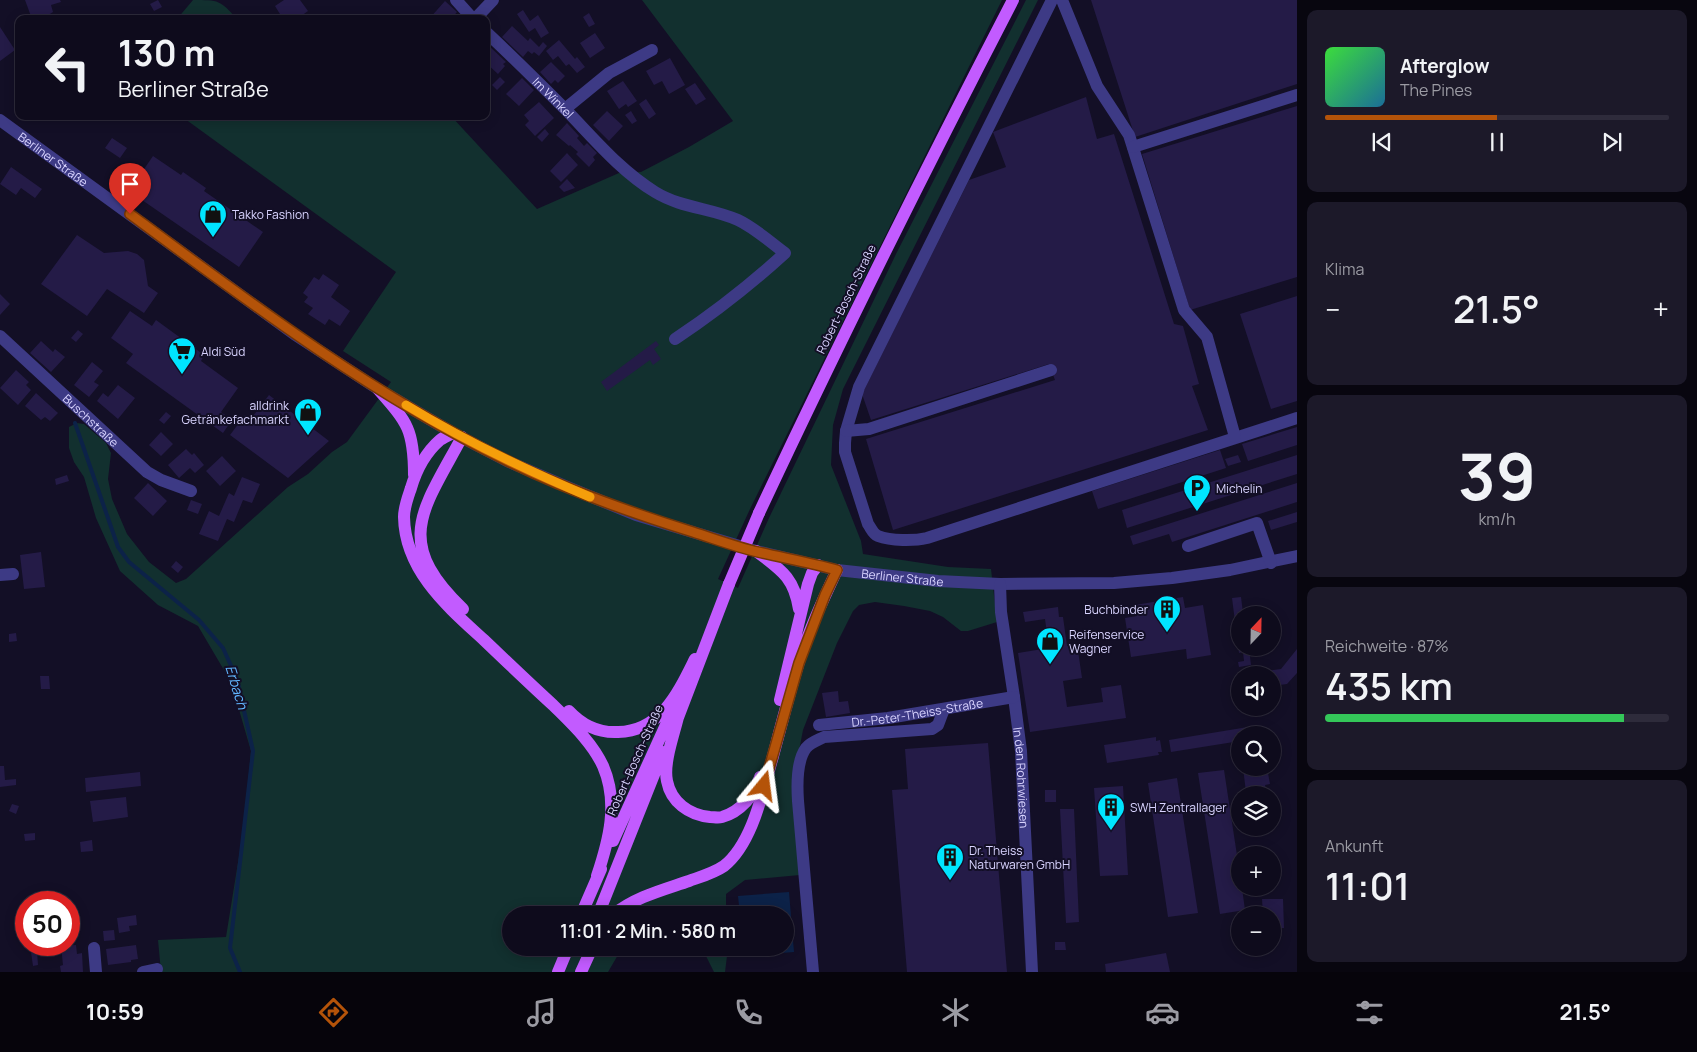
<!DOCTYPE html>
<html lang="de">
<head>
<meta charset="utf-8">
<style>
  body { margin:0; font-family:Manrope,sans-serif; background:#1c1929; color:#f1f3f6; height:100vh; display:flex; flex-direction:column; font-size:19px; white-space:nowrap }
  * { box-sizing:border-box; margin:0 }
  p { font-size:16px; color:#9b9ba3 }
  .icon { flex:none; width:28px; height:28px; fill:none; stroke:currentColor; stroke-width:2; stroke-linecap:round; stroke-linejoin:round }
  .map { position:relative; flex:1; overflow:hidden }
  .panel { display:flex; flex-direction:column; gap:10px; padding:10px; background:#08060f; width:400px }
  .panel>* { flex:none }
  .guide { position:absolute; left:15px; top:15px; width:475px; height:105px; border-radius:10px; box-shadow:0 2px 12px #0003,0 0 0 1px #2e2b3b; background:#0e0b1c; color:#f1f3f6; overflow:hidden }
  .needle { width:32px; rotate:22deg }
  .fabs { position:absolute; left:1231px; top:606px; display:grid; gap:10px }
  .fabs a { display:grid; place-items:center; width:50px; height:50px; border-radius:50%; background:#0e0b1c; box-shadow:0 2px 12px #0003,0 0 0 1px #2e2b3b; font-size:25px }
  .speed { position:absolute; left:15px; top:891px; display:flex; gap:10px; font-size:25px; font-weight:700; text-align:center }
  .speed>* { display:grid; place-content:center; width:65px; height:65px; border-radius:50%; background:#0e0b1c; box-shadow:0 2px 12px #0003,0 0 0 1px #2e2b3b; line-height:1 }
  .speed .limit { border:8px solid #d22; background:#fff; color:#111 }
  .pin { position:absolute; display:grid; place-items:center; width:42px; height:42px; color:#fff; margin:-51px -21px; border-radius:50% 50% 50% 0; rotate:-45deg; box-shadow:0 0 5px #0007 }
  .pin .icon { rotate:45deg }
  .me { position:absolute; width:55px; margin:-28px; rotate:16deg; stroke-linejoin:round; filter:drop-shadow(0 0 4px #0008) }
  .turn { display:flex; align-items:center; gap:18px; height:105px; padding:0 20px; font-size:22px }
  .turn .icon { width:65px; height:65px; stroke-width:2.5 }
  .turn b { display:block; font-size:35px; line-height:42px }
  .big { font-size:38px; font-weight:600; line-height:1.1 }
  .panel .card { flex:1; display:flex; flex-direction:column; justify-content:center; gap:8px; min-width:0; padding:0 18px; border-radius:10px; background:#1c1929 }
  .panel .dial { align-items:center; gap:0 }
  .dial b { font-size:65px; line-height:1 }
  .song { display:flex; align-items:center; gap:15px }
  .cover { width:60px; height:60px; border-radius:8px; background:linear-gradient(135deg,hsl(120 70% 55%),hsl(200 70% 35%)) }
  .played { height:5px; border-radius:2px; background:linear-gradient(90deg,#b45309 50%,#2e2b3b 50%) }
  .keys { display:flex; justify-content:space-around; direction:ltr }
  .heat { display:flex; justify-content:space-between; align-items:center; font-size:28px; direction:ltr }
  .charge { height:8px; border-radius:4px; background:linear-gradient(90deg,#34c759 87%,#2e2b3b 0) }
  .trip { position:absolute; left:502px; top:906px; width:292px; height:50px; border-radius:25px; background:#0e0b1c; box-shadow:0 2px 12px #0003,0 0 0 1px #2e2b3b; font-weight:600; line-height:50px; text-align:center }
  .tabs { display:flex; height:80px; justify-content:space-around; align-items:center; background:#06040b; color:#9b9ba3 }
  .tabs .icon { width:35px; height:35px }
  .tabs .current { color:#b45309 }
  .tabs b { font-size:22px; color:#f1f3f6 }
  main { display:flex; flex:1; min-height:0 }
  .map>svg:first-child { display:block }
</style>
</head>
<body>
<main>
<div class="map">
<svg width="1297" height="972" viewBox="0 0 1297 972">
  <rect width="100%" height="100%" fill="#130f26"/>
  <path fill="#12302f" d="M193,0c26,0 27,0 44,19h-60z
    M642,0h360l-252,509 -32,70 20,9 31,-70 128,-266 129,-252h12l-195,389 -10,36 -2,40 30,76 2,13 85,13 43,2 6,53 -29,9h-7l-18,-14 -13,-6 -26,-5 -29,-4 -16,3 -6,6 -16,32 -34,87 -11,57 8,88 -55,5 -19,14v21h-39l-3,-6 -16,6h-157v33h111l-14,24h-447l-3,-32 68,-3 18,-112 7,-74 -20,-69 -33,-56 -40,-21 -38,-34 -24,-53 -12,-41 -10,-15 -5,-14v-21l8,-4 7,1 22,19 5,10 -3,26 4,20 15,35 22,28 27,21 10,-4 102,-92 20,-13 24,-22 15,-10 44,-60 -48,-31 53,-79 -215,-156h270l86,93 82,-36 22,-1 48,-25 44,-26z
    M702,948h26l-3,24h-11z"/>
  <path fill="#0c2248" d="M789,892l5,60 -51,4v-8h43v-33h-46l-2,-19z"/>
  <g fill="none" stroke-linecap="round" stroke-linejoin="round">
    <path stroke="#0c2248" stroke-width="4" d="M75,423l43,124 11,15 70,58 24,28 14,31 16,72 -23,197 10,24"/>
  </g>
  <path fill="#241b47" d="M25,0h35l1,2 -10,3 2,7 -11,7h-10z
    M158,0l4,7 -8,4 -4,-7z
    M284,0h16l8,11 -11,8h-14l-8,-13z
    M1091,0h206v84l-162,53z
    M445,1l12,11 -6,7h-22z
    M523,10l7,11 8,-6 11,18 -8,5 -6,-10 -6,4 -12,-18z
    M589,13l6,11 -6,3 -6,-10z
    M512,26l16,15 2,-3 9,9 4,-5 4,4 -8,10 -5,-4 -2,2 -4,-3 -5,6 -21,-20z
    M0,27l15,23 -15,11z
    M595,33l10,15 -15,10 -10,-15z
    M559,40l16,19 2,-2 8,10 -8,6 -8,-9 -3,2 -8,-10 -5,4 -7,-9z
    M486,43l20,19 -3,2 2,2 -7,8 -12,-11z
    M670,58l15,27 -16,9 -7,-13 -8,4 -8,-14z
    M551,62l14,14 -7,7 -3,-3 -4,4 -11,-12z
    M500,77l5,5 -8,8 -5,-5z
    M522,78l12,12 -15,16 -13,-12z
    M623,81l14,20 -9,6 -2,-3 -7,5 -12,-18z
    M695,83l11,16 -10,6 -11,-16z
    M1086,97l11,42 17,-5 60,190 9,2 16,58 -7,2 16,44 -315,100 -27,-91 189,-59 -6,-16 -178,56 -9,-26 107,-214 37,-13 -13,-35z
    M646,99l10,15 -7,5 -10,-15z
    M539,102l15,16 -19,18 -10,-11 4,-4 -5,-6z
    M1297,106v171l-107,33 -48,-156z
    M607,111l16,15 -14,15 -16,-16z
    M631,111l6,10 -5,3 -7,-9z
    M567,123l12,13 -2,2 7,8 3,-3 10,10 -4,4 2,3 -6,7 -13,-13 2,-2 -8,-7 -1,1 -13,-11z
    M545,129l4,5 -7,8 -5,-5z
    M112,138l15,10 -7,10 -15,-10z
    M567,153l11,12 -17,17 -11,-11z
    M153,156l28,19 2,-3 23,16 -2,3 59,41 -24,35 -110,-76z
    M11,167l31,22 -7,9 -14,-10 -5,7 -16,-11z
    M567,179l8,9 -11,4 -5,-5z
    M77,235l27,18 24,-2 9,3 7,6 4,26 10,7 -14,20 -37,-24 -20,27 -46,-32z
    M323,274l16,11 -8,12 19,14 -10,15 -11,-7 -4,6 -17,-11 5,-6 -9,-6 4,-5 -5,-4 11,-16 5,3z
    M0,294l10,10 -10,11z
    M1297,296v105l-26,8 -31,-95z
    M130,311l22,15 4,-6 48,35 -3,6 37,27 -17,24 11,8 -9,13 -97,-70 7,-9 -22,-16z
    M78,330l5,4 -7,8 -5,-4z
    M41,341l12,11 2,-3 10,8 -14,15 -21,-19z
    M656,341l3,4 -5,4 7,10 -8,6 -3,-5 -43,31 -6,-9z
    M92,362l11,9 -9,11 5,3 -10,12 -15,-12z
    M16,370l13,12 -3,3 5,5 -13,15 -18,-17z
    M118,385l17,13 -17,21 -21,-18 6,-8 5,4z
    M36,393l22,20 -8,8 -5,-4 -4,3 -16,-14z
    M269,395l60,46 -41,37 -58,-43 15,-20 5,5z
    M166,412l5,4 -7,8 -5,-4z
    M1297,427v18l-49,16 -6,-17z
    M161,432l12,12 -12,12 -12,-11z
    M186,449l6,6 2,-2 10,12 -9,8 -5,-5 -11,10 -11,-13z
    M1220,450l6,18 -128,41 -6,-18z
    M1238,455l3,7 -13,4 -3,-7z
    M1297,455v19l-170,54 -5,-18z
    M222,456l14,15 -16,15 -14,-15z
    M67,475l2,6 -13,4 -1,-6z
    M242,477l18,7 -8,19 -9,-3 -9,22 -7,-3 -9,22 -19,-7 10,-23 10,5 10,-23 5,3z
    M148,483l19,18 -14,15 -19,-18z
    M1297,483v19l-125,40 -3,-8 -36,11 -3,-9z
    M191,500l11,4 -4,10 -11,-4z
    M1297,512v10l-26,8 -3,-9z
    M41,552l4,35 -21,2 -4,-34z
    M176,561l7,6 -5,6 -7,-6z
    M1183,597l2,11 18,-3 8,50 -24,4 -1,-10 -55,8 -6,-39 12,-2 -2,-11z
    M1241,597l2,16 27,-4 1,6h-31v33h9l2,17 -12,2 -1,-5 6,-1 -1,-9 -4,1 -7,-55z
    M1058,607l1,10h4l4,29 10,-2 5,34 -19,3 4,26 36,-5 -2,-14 20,-3 5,33 -96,14 -12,-79 31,-5 -4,-29 -20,3 -2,-10z
    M16,633l1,8 -8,1v-8z
    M1297,649v24l-10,11 -15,2v-11h-20v-2l29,-4z
    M40,676h9l1,13h-9z
    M838,691l1,11 9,-1 2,12 -24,4 -4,-24z
    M1248,727l2,8h-10v6l-69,11 -2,-12z
    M1156,737v4l4,-1 2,12h-4l1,3 -52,8 -3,-18z
    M988,743l19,229h-100l-15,-182 16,-1 -3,-40z
    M0,766h4l1,14 11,-1v6l-16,2z
    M1243,768h24l3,16 -5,1 1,4 -20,3z
    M1224,770l16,105v13h2l3,22 -25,4 -22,-141z
    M140,772l1,14 -55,6 -1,-14z
    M1177,778l21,135 -30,4 -20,-134z
    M1123,786l5,89 -28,1 -6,-88z
    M1045,790h11v12h-11z
    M126,797l2,20 -35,5 -3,-21z
    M12,804l7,2 -3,8 -7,-3z
    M1060,809h14l5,113 -13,1z
    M35,833v7l-10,1 -1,-7z
    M92,840l1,11 -12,1 -1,-10z
    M1262,899h21l1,29h-12v-13h-9z
    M136,915l1,10 -8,1 1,5 -11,2 -2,-15z
    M114,930l1,10 -11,1 -1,-10z
    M1055,942h10l1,8h-11z
    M76,945l1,9 5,-1 1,19h-22l-1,-6 3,-1 -2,-19z
    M136,945l2,14 -7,1v2l-23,3 -2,-16z
    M37,951l1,14 -5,1 -2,-14z
    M1166,953l4,19h-64l-1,-8z"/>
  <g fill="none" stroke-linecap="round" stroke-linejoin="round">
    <g stroke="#3d3a85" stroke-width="12">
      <path d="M456,0l17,19"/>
      <path d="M1052,0l-193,387 -13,44 -1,12v9l23,72c3,4 5,10 10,12 13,5 36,5 49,2l370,-120"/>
      <path d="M1062,0l35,86 32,49 55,175 23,27 28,100"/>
      <path d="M475,19l18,-19"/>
      <path id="s1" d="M486,32c28,26 55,53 82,80 28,29 53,59 87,80 26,16 56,16 83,28 17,8 32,22 47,33 -35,32 -71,60 -110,86"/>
      <path d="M565,109l44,-36 43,-23"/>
      <path id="s2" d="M0,120l294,214 84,55 75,44 54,28 58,25 71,29 120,36 81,19 101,11 62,3 114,-1 58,-5 58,-8 67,-14"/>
      <path d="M1133,147l164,-52"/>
      <path id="s3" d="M0,336l147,136 14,8 30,11"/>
      <path d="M846,431l23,-2 182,-59"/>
      <path d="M1188,546l69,-23 14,40"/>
      <path d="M0,575l13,-1"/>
      <path id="s4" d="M1000,584l1,28 13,85 7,54 11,221"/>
      <path id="s5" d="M819,725l69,-7 126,-21"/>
      <path d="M94,948l2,24"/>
      <path d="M143,972l14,-3"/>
      <path d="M813,972l-15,-171c-1,-15 -1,-41 8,-53 5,-6 12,-8 18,-11l108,-8 6,-4 6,-16"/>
    </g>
    <path stroke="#c25bff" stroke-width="12" d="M378,389c29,33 36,40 36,86
      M453,433c-4,2 -9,4 -13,7 -14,12 -24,31 -29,48 -3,9 -7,19 -7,29 1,54 44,90 80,123 23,22 46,44 69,65 18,18 39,37 50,61 16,37 6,74 -6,110
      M462,437c-39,73 -70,104 1,172
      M759,513c81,-173 166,-343 254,-513
      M756,551c25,19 38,26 43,58
      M780,700l28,-116 4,-11 6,-8
      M569,711c13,14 30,22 49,21 43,-1 60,-39 77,-73
      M679,713c-4,19 -16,49 -12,68 4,21 22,34 43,36 4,0 8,1 12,0 18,-5 33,-22 38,-40
      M677,720l52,-136
      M613,841l62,-136
      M581,915l20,-46
      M598,915l65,-163
      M613,915c22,-18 50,-25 76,-34 11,-4 25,-8 35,-15 29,-23 39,-76 49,-110 8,-30 16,-61 25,-91 10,-33 25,-65 39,-95
      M558,972l10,-24
      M581,972l11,-24"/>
    <path stroke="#c25bff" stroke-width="12" d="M729,584l30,-71"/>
  </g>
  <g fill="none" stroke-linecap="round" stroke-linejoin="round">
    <g stroke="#753606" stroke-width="12">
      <path id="route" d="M130,214c120,89 241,180 376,246 60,30 123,52 187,72 22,7 43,15 65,20 26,6 53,11 79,18l-12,25 -26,68 -35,123"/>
    </g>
    <use href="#route" stroke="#b45309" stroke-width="9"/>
    <path stroke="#f59e0b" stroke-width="9" d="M406,405c59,36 120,65 184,92"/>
  </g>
  <defs>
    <g id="shop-pin" transform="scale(1.4375)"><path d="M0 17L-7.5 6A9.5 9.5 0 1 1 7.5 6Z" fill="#00e5ff" stroke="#130f26"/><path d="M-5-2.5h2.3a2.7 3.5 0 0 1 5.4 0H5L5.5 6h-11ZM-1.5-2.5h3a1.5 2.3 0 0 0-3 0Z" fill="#111"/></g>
    <g id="supermarket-pin" transform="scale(1.4375)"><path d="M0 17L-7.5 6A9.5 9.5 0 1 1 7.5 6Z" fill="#00e5ff" stroke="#130f26"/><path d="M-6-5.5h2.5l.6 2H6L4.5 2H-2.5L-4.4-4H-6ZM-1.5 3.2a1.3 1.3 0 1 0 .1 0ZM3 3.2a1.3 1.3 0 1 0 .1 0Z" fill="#111"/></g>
    <g id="parking-pin" transform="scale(1.4375)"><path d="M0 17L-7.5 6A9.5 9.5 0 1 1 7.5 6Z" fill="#00e5ff" stroke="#130f26"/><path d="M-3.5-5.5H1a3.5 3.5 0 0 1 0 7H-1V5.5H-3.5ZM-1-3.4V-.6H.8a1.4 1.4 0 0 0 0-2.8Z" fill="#111"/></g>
    <g id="building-pin" transform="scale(1.4375)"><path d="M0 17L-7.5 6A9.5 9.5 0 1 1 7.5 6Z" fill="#00e5ff" stroke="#130f26"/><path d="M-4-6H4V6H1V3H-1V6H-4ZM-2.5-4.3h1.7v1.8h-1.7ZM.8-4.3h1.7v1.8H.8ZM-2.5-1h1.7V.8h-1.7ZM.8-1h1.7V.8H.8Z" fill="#111"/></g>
  </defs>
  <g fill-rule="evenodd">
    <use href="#shop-pin" x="213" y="214"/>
    <use href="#supermarket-pin" x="182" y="351"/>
    <use href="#shop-pin" x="308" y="412"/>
    <use href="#parking-pin" x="1197" y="488"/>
    <use href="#building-pin" x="1167" y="609"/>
    <use href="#shop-pin" x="1050" y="641"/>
    <use href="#building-pin" x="1111" y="807"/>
    <use href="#building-pin" x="950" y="857"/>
  </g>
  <g text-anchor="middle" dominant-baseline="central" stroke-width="4" stroke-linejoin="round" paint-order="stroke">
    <g font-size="12" fill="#d9d4ff" stroke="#130f26">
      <text stroke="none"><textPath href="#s1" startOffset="94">Im Winkel</textPath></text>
      <text stroke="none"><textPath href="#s2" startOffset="66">Berliner Straße</textPath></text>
      <text transform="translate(846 299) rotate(-64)">Robert-Bosch-Straße</text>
      <text stroke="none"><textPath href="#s3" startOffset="124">Buschstraße</textPath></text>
      <text stroke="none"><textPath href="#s2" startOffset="1026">Berliner Straße</textPath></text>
      <text stroke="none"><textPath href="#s5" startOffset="99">Dr.-Peter-Theiss-Straße</textPath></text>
      <text transform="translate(635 760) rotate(-66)">Robert-Bosch-Straße</text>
      <text stroke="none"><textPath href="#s4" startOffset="195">In den Rohrwiesen</textPath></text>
    </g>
    <g font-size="12" fill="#d9d4ff" stroke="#130f26" text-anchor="start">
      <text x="232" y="214">Takko Fashion</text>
      <text x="201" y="351">Aldi Süd</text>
      <text x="289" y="405" text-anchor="end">alldrink<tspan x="289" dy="14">Getränkefachmarkt</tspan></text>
      <text x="1216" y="488">Michelin</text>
      <text x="1148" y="609" text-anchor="end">Buchbinder</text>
      <text x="1069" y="634">Reifenservice<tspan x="1069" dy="14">Wagner</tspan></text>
      <text x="1130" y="807">SWH Zentrallager</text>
      <text x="969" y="850">Dr. Theiss<tspan x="969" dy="14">Naturwaren GmbH</tspan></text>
    </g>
    <g font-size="14" font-style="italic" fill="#62b6ff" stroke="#130f26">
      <text transform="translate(237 687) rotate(73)">Erbach</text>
    </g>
  </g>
</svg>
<div class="fabs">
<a><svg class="needle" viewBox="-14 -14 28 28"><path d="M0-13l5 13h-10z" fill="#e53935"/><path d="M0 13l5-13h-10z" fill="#9b9ba3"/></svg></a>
<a><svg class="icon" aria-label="sound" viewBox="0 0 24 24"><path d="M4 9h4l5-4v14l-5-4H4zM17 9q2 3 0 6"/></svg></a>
<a><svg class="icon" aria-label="search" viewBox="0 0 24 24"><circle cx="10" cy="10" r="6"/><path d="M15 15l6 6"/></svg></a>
<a><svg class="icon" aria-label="layers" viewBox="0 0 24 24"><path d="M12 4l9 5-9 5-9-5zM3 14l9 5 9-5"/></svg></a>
<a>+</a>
<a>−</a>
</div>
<div class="speed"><div class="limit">50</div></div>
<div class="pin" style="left:130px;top:214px;background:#d93025"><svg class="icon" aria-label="arrive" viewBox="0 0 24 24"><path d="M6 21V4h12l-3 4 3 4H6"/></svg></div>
<svg class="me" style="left:764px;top:786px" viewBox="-20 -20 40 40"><path d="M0-17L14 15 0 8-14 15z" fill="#b45309" stroke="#fff" stroke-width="4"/></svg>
<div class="trip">11:01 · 2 Min. · 580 m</div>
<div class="guide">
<div class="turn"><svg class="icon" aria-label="left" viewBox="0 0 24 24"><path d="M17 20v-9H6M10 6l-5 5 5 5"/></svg><div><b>130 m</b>Berliner Straße</div></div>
</div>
</div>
<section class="panel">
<div class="card">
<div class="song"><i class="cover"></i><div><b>Afterglow</b><p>The Pines</p></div></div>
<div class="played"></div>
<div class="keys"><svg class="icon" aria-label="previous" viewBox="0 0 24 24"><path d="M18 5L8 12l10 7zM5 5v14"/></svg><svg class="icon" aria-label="pause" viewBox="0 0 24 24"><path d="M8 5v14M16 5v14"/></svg><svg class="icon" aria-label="next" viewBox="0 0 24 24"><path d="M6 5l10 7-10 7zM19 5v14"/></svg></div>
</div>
<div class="card"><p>Klima</p>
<div class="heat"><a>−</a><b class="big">21.5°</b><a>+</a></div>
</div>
<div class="card dial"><b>39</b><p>km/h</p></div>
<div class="card"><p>Reichweite · 87%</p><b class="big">435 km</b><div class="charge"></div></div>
<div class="card"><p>Ankunft</p><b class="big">11:01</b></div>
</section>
</main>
<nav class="tabs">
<b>10:59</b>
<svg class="icon current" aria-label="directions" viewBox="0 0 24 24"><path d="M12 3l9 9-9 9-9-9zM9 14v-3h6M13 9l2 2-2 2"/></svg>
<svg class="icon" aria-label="music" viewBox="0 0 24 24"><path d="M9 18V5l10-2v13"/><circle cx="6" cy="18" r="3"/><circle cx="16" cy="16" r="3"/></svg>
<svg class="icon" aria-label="phone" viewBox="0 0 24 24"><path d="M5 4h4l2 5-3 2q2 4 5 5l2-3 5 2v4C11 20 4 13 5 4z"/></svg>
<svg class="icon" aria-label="climate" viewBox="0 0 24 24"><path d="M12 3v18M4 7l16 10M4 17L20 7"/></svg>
<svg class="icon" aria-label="car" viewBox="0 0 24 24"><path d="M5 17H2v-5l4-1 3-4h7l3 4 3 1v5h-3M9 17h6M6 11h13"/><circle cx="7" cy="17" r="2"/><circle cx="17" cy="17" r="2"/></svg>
<svg class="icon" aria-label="filters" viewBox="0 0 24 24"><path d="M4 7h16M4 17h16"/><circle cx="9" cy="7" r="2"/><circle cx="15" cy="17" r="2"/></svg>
<b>21.5°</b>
</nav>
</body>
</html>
